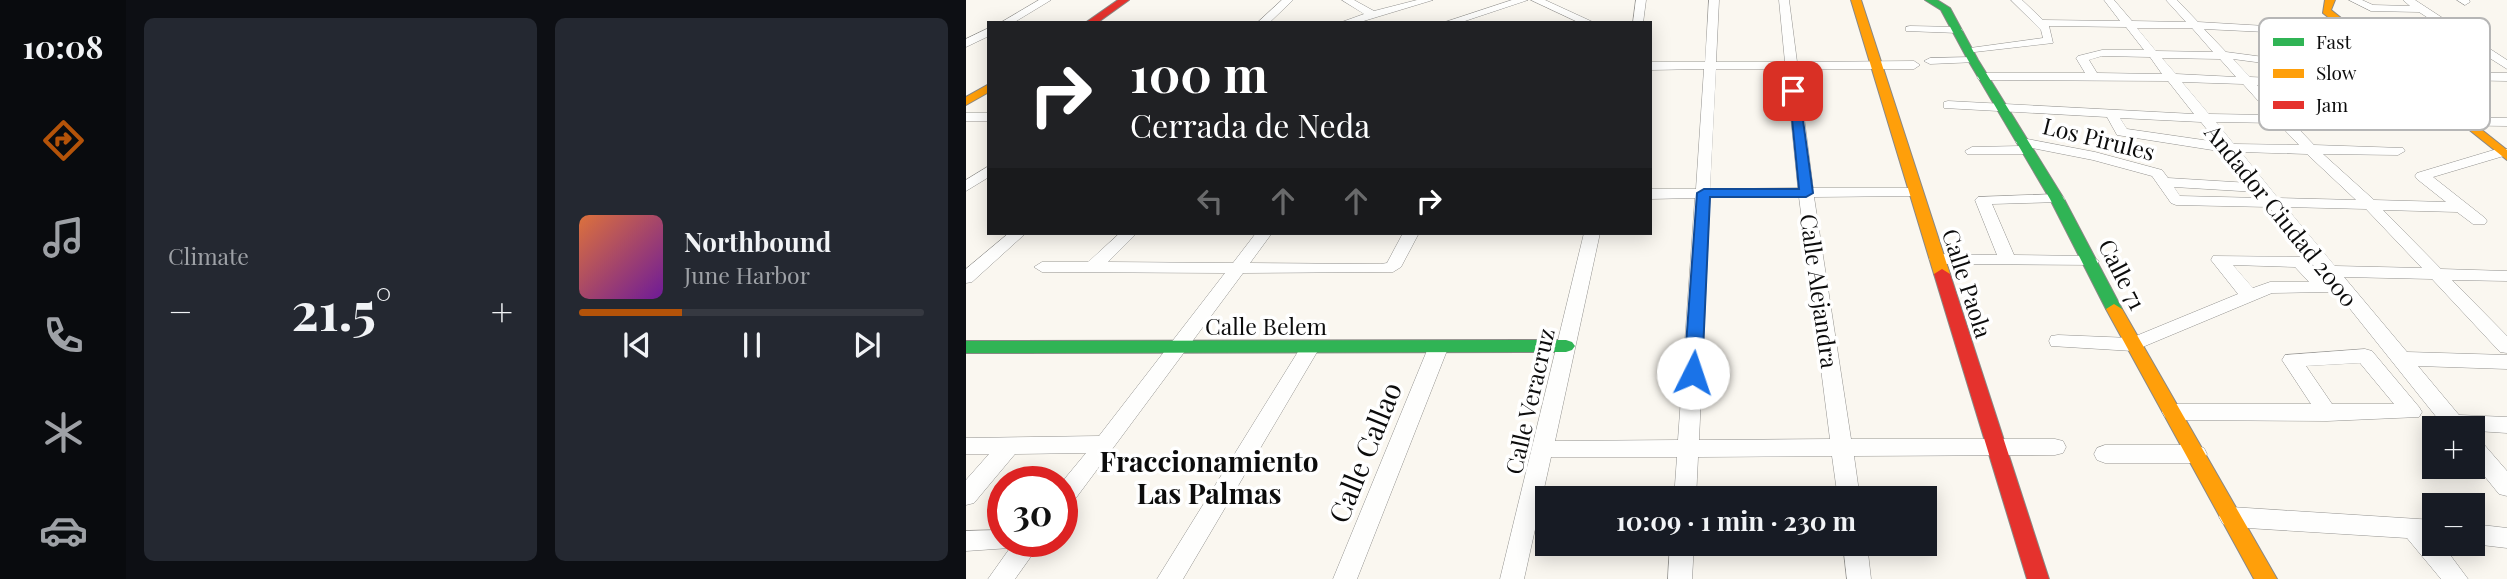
<!DOCTYPE html>
<html lang="en">
<head>
<meta charset="utf-8">
<style>
  body { margin:0; font-family:"Playfair Display",serif; background:#242831; color:#f1f3f6; height:100vh; display:flex; flex-direction:column; font-size:26px; white-space:nowrap }
  * { box-sizing:border-box; margin:0 }
  p { font-size:23px; color:#9ea1a6 }
  .icon { flex:none; width:38px; height:38px; fill:none; stroke:currentColor; stroke-width:2; stroke-linecap:round; stroke-linejoin:round }
  .map { position:relative; flex:1; overflow:hidden }
  .sheet { display:flex; flex-direction:column; gap:18px; padding:18px; background:#0d0f14; width:840px }
  .sheet>* { flex:none }
  .hud { position:absolute; left:21px; top:21px; width:665px; height:214px; border-radius:0px; box-shadow:0 4px 18px #0003; background:#202124; color:#fff; overflow:hidden }
  .buttons { position:absolute; left:1456px; top:416px; display:grid; gap:14px }
  .buttons a { display:grid; place-items:center; width:63px; height:63px; border-radius:0px; background:#171b24; box-shadow:0 4px 18px #0003; font-size:35px }
  .speed { position:absolute; left:21px; top:466px; display:flex; gap:14px; font-size:35px; font-weight:700; text-align:center }
  .speed>* { display:grid; place-content:center; width:91px; height:91px; border-radius:50%; background:#171b24; box-shadow:0 4px 18px #0003; line-height:1 }
  .speed .limit { border:10px solid #d22; background:#fff; color:#111 }
  .pin { position:absolute; display:grid; place-items:center; width:60px; height:60px; color:#fff; margin:-30px; border-radius:14px; box-shadow:0 4px 10px #0006 }
  .me { position:absolute; width:77px; margin:-38px; rotate:4deg; stroke-linejoin:round; filter:drop-shadow(0 0 5px #0008) }
  .turn { display:flex; align-items:center; gap:24px; height:147px; padding:0 28px; font-size:32px }
  .turn .icon { width:91px; height:91px; stroke-width:2.5 }
  .turn b { display:block; font-size:49px; line-height:60px }
  .lanes { display:flex; align-items:center; height:66px; padding:0 28px; background:#0003; justify-content:center; gap:35px; direction:ltr }
  .lanes .off { opacity:.35 }
  .big { font-size:52px; font-weight:700; line-height:1.1 }
  .sheet .tile { flex:1; display:flex; flex-direction:column; justify-content:center; gap:10px; min-width:0; padding:0 24px; border-radius:10px; background:#242831 }
  .song { display:flex; align-items:center; gap:21px }
  .cover { width:84px; height:84px; border-radius:10px; background:linear-gradient(135deg,hsl(20 70% 55%),hsl(280 70% 35%)) }
  .played { height:7px; border-radius:4px; background:linear-gradient(90deg,#b45309 30%,#363941 30%) }
  .keys { display:flex; justify-content:space-around; direction:ltr }
  .heat { display:flex; justify-content:space-between; align-items:center; font-size:38px; direction:ltr }
  .sheet .tiles { flex:1; display:grid; gap:18px; grid-template-columns:repeat(2,1fr) }
  .trip { position:absolute; left:569px; top:486px; width:402px; height:70px; border-radius:0px; background:#171b24; box-shadow:0 4px 18px #0003; font-weight:700; line-height:70px; text-align:center }
  main { display:flex; flex:1; min-height:0 }
  .menu { display:flex; flex-direction:column; width:126px; justify-content:space-around; align-items:center; background:#090b0e; color:#9ea1a6 }
  .menu .icon { width:49px; height:49px }
  .menu .active { color:#b45309 }
  .menu b { font-size:32px; color:#f1f3f6 }
  .map>svg:first-child { display:block }
</style>
</head>
<body>
<main>
<nav class="menu">
<b>10:08</b>
<svg class="icon active" aria-label="directions" viewBox="0 0 24 24"><path d="M12 3l9 9-9 9-9-9zM9 14v-3h6M13 9l2 2-2 2"/></svg>
<svg class="icon" aria-label="music" viewBox="0 0 24 24"><path d="M9 18V5l10-2v13"/><circle cx="6" cy="18" r="3"/><circle cx="16" cy="16" r="3"/></svg>
<svg class="icon" aria-label="phone" viewBox="0 0 24 24"><path d="M5 4h4l2 5-3 2q2 4 5 5l2-3 5 2v4C11 20 4 13 5 4z"/></svg>
<svg class="icon" aria-label="climate" viewBox="0 0 24 24"><path d="M12 3v18M4 7l16 10M4 17L20 7"/></svg>
<svg class="icon" aria-label="car" viewBox="0 0 24 24"><path d="M5 17H2v-5l4-1 3-4h7l3 4 3 1v5h-3M9 17h6M6 11h13"/><circle cx="7" cy="17" r="2"/><circle cx="17" cy="17" r="2"/></svg>
</nav>
<section class="sheet">
<div class="tiles">
<div class="tile"><p>Climate</p>
<div class="heat"><a>−</a><b class="big">21.5°</b><a>+</a></div>
</div>
<div class="tile">
<div class="song"><i class="cover"></i><div><b>Northbound</b><p>June Harbor</p></div></div>
<div class="played"></div>
<div class="keys"><svg class="icon" aria-label="previous" viewBox="0 0 24 24"><path d="M18 5L8 12l10 7zM5 5v14"/></svg><svg class="icon" aria-label="pause" viewBox="0 0 24 24"><path d="M8 5v14M16 5v14"/></svg><svg class="icon" aria-label="next" viewBox="0 0 24 24"><path d="M6 5l10 7-10 7zM19 5v14"/></svg></div>
</div>
</div>
</section>
<div class="map">
<svg width="1541" height="579" viewBox="0 0 1541 579">
  <rect width="100%" height="100%" fill="#faf7f0"/>
  <g fill="none" stroke-linecap="round" stroke-linejoin="round">
    <g stroke="#93928f" stroke-width="1">
      <path id="street" d="M73,0h12l-38,23h-13z
        M316,0h11l-24,23h-12z
        M376,0h12l20,11 43,-11h16l-76,23h-18l25,-9z
        M546,0h16l-69,23h-17z
        M565,0h14l50,23h-15z
        M670,0h10l-3,23h-10z
        M743,0h10l-3,62h69l-6,-62h10l8,62 117,-1 6,4 -6,4h-116l15,119h102l7,4 -7,4 -101,1 37,242h204l8,2 3,6 -3,6 -8,2 -201,1 6,43h-22l-6,-43 -134,1 -2,42h-22l3,-42h-126l-27,122h-24l84,-346h16l-45,208 123,-1 17,-242 -45,1v-10h46l8,-120 -54,1v-8h55zM750,69h70l12,119 -88,1zM833,197l31,242 -131,1 11,-242z
        M1045,0h11l21,20 77,1 -16,-21h10l18,21 54,1 -20,-22h11l21,22 68,4 12,4 20,14 85,11 6,3 -6,3 -56,-5 -37,-8 -24,-16 -62,-3 22,23 83,11 19,17 92,4 6,4 -6,4 -163,-7 29,30 221,3v8l-214,-3 21,22 89,3 2,3 -7,4 -75,-1 51,46 72,2 -29,-23 -2,-3 2,-3 80,-24h10v6l-74,22 52,41 2,3 -2,3h-12l-16,-12 -74,-2 58,59 66,2v10l-55,-1 55,56v17l-7,-1 -68,-73 -88,-2 63,75 100,3v14l-89,-3 41,49 48,2v16l-61,-4 -123,-154h-2l12,13 -3,4 -58,1 -139,58 -82,-5 -2,-5 2,-5 7,-1 73,3 107,-44 -27,-34 2,-4 87,1 6,1 14,16 -51,-67 -93,-2 -5,-2 -19,-27 -59,-16 -61,-12 -1,5 -5,1h-59l-2,-3 7,-4 49,-1 -6,-4 7,-4 73,14 67,18 6,8 82,5 -25,-31 -108,-17 -10,-18 -163,-9v-6l4,-1 246,13 -26,-33 -189,-1 -2,-3 6,-4h102l-9,-15 2,-2 24,-6h42l-18,-23 -77,-1 4,17 -87,10 -2,-2 6,-3 73,-10 -2,-8zM1171,28h55l21,24 -57,-1zM1136,56l48,1 12,17 -65,-1 -8,-13zM1196,58l58,1 16,18 -60,-3zM1267,59l68,9 13,12 -64,-3zM1216,82l61,2 28,31 -62,-1zM1154,118l81,4 16,20 -90,-13zM1250,122l62,1 21,22 -65,-1zM1275,152l66,2 49,46 -78,-2zM1208,187l83,5 4,6 -81,-2zM1320,207l80,2 56,59 -87,-2zM1267,265l62,2 14,15h-39l-17,6z
        M1383,0h13l11,5 37,1 -7,-6h12l92,60v9l-38,-24 -113,-3 -2,-2 6,-3 99,1 -40,-26 -48,-1z
        M1491,0h12l1,2 -5,3z
        M944,26l48,1 5,3 -5,3 -52,-2v-4z
        M23,28v8l-23,11v-8z
        M1007,57l4,1v4l-47,2 -6,-3 6,-3z
        M1439,72l102,1v8l-106,-2v-6z
        M0,113h23v8h-23z
        M23,166v11l-23,14v-11z
        M1091,194l5,2 3,3 -3,3 -70,2 22,51 77,1 8,5 -2,4 -160,-1 -8,-5 8,-5 60,1 -22,-55 3,-3z
        M43,233h17l-54,49 -6,1v-14z
        M154,233h17l-29,29 125,1 23,-30h16l-22,30 131,1 6,-1 16,-30h16l-18,34 -8,5 -150,1 -173,233 -8,2v-26l24,-29 -71,1 -41,49 -8,2v-25l23,-26h-23v-16l133,-2 126,-163 -183,-1 -8,-5 8,-5h46z
        M345,341l7,1 2,5 -137,232h-26l147,-237z
        M472,341l7,2 3,5 -91,231h-24l95,-231 3,-5z
        M1399,349l7,2 47,56 3,5 -3,5 -92,4 -155,-1 -7,-3 -3,-5 3,-5 7,-3h139l-29,-44 3,-5zM1394,363l34,41h-62l-26,-38z
        M1507,439l8,2 26,30v25l-8,-2 -26,-32z
        M1139,445h91l8,3 3,6 -3,6 -8,3h-91l-8,-3 -3,-6 3,-6z
        M1265,507l203,13v24h8l26,35h-27l-34,-41 -176,-11 -8,-3 -4,-7 4,-7z
        M1507,524l34,4v20l-34,-4z
        M37,530v11h12l-2,3 3,-3h26l-27,38h-27l22,-31 -44,3v-20z
        M704,544h24l-2,35h-24z
        M877,544h24l4,35h-24z"/>
    </g>
    <g stroke="#8a8885" stroke-width="2">
      <path id="fast" d="M959,0h12l13,8 28,52 86,139 58,110 -2,4 -6,1 -8,-5 -56,-110 -82,-139 -27,-50z
        M600,340l6,2 3,4 -3,4 -6,2 -600,1v-12z"/>
    </g>
    <g stroke="#8a8885" stroke-width="2">
      <path id="slow" d="M885,0h10l89,274 -3,3h-10l-3,-3z
        M1359,0h10l-4,10 176,140v10l-184,-147z
        M23,84v8l-23,13v-8z
        M1148,304l8,5 155,270h-23l-148,-270z"/>
    </g>
    <g stroke="#8a8885" stroke-width="2">
      <path id="jam" d="M152,0h11l-32,23h-12z
        M976,269l8,5 99,305h-22l-93,-305z"/>
    </g>
    <use href="#street" fill="#fefefd" fill-rule="evenodd"/>
    <use href="#fast" fill="#30b455" fill-rule="evenodd"/>
    <use href="#slow" fill="#ff9f0a" fill-rule="evenodd"/>
    <use href="#jam" fill="#e5322d" fill-rule="evenodd"/>
  </g>
  <path fill="#1a73e8" stroke="#114b97" stroke-width="2" d="M823,89l10,2 14,102 -7,4h-96l-8,176 -3,4h-13l-2,-4 13,-180 7,-4h95z"/>
  <g text-anchor="middle" dominant-baseline="central" stroke-width="7" stroke-linejoin="round" paint-order="stroke">
    <g font-size="23" fill="#0c0c0c" stroke="#fff">
      <text transform="translate(1133 138) rotate(14)">Los Pirules</text>
      <text transform="translate(1316 215) rotate(51)">Andador Ciudad 2000</text>
      <text transform="translate(1157 274) rotate(63)">Calle 71</text>
      <text transform="translate(1002 283) rotate(72)">Calle Paola</text>
      <text transform="translate(854 291) rotate(82)">Calle Alejandra</text>
      <text x="300" y="325">Calle Belem</text>
      <text transform="translate(563 401) rotate(-77)">Calle Veracruz</text>
    </g>
    <g font-size="28" fill="#0c0c0c" stroke="#fff">
      <text transform="translate(398 452) rotate(-68)">Calle Callao</text>
    </g>
    <g font-size="28" font-weight="bold" fill="#0c0c0c" stroke="#fff">
      <text x="243" y="460">Fraccionamiento<tspan x="243" dy="32">Las Palmas</tspan></text>
    </g>
  </g>
  <rect x="1293" y="18" width="231" height="112" rx="10" fill="#fff" stroke="#b6b6b6" stroke-width="2"/>
  <rect x="1307" y="38" width="31" height="8" fill="#30b455"/>
  <rect x="1307" y="69" width="31" height="9" fill="#ff9f0a"/>
  <rect x="1307" y="101" width="31" height="8" fill="#e5322d"/>
  <g font-size="19" fill="#0c0c0c">
    <text x="1350" y="49">Fast</text>
    <text x="1350" y="80">Slow</text>
    <text x="1350" y="112">Jam</text>
  </g>
</svg>
<div class="buttons">
<a>+</a>
<a>−</a>
</div>
<div class="speed"><div class="limit">30</div></div>
<div class="pin" style="left:827px;top:91px;background:#d93025"><svg class="icon" aria-label="arrive" viewBox="0 0 24 24"><path d="M6 21V4h12l-3 4 3 4H6"/></svg></div>
<svg class="me" style="left:727px;top:373px" viewBox="-20 -20 40 40"><circle r="19" fill="#fff"/><path d="M0-13L10 11 0 6-10 11z" fill="#1a73e8"/></svg>
<div class="trip">10:09 · 1 min · 230 m</div>
<div class="hud">
<div class="turn"><svg class="icon" aria-label="right" viewBox="0 0 24 24"><path d="M7 20v-9h11M14 6l5 5-5 5"/></svg><div><b>100 m</b>Cerrada de Neda</div></div>
<div class="lanes"><svg class="icon off" aria-label="left" viewBox="0 0 24 24"><path d="M17 20v-9H6M10 6l-5 5 5 5"/></svg><svg class="icon off" aria-label="ahead" viewBox="0 0 24 24"><path d="M12 20V5M6 11l6-6 6 6"/></svg><svg class="icon off" aria-label="ahead" viewBox="0 0 24 24"><path d="M12 20V5M6 11l6-6 6 6"/></svg><svg class="icon" aria-label="right" viewBox="0 0 24 24"><path d="M7 20v-9h11M14 6l5 5-5 5"/></svg></div>
</div>
</div>
</main>
</body>
</html>
